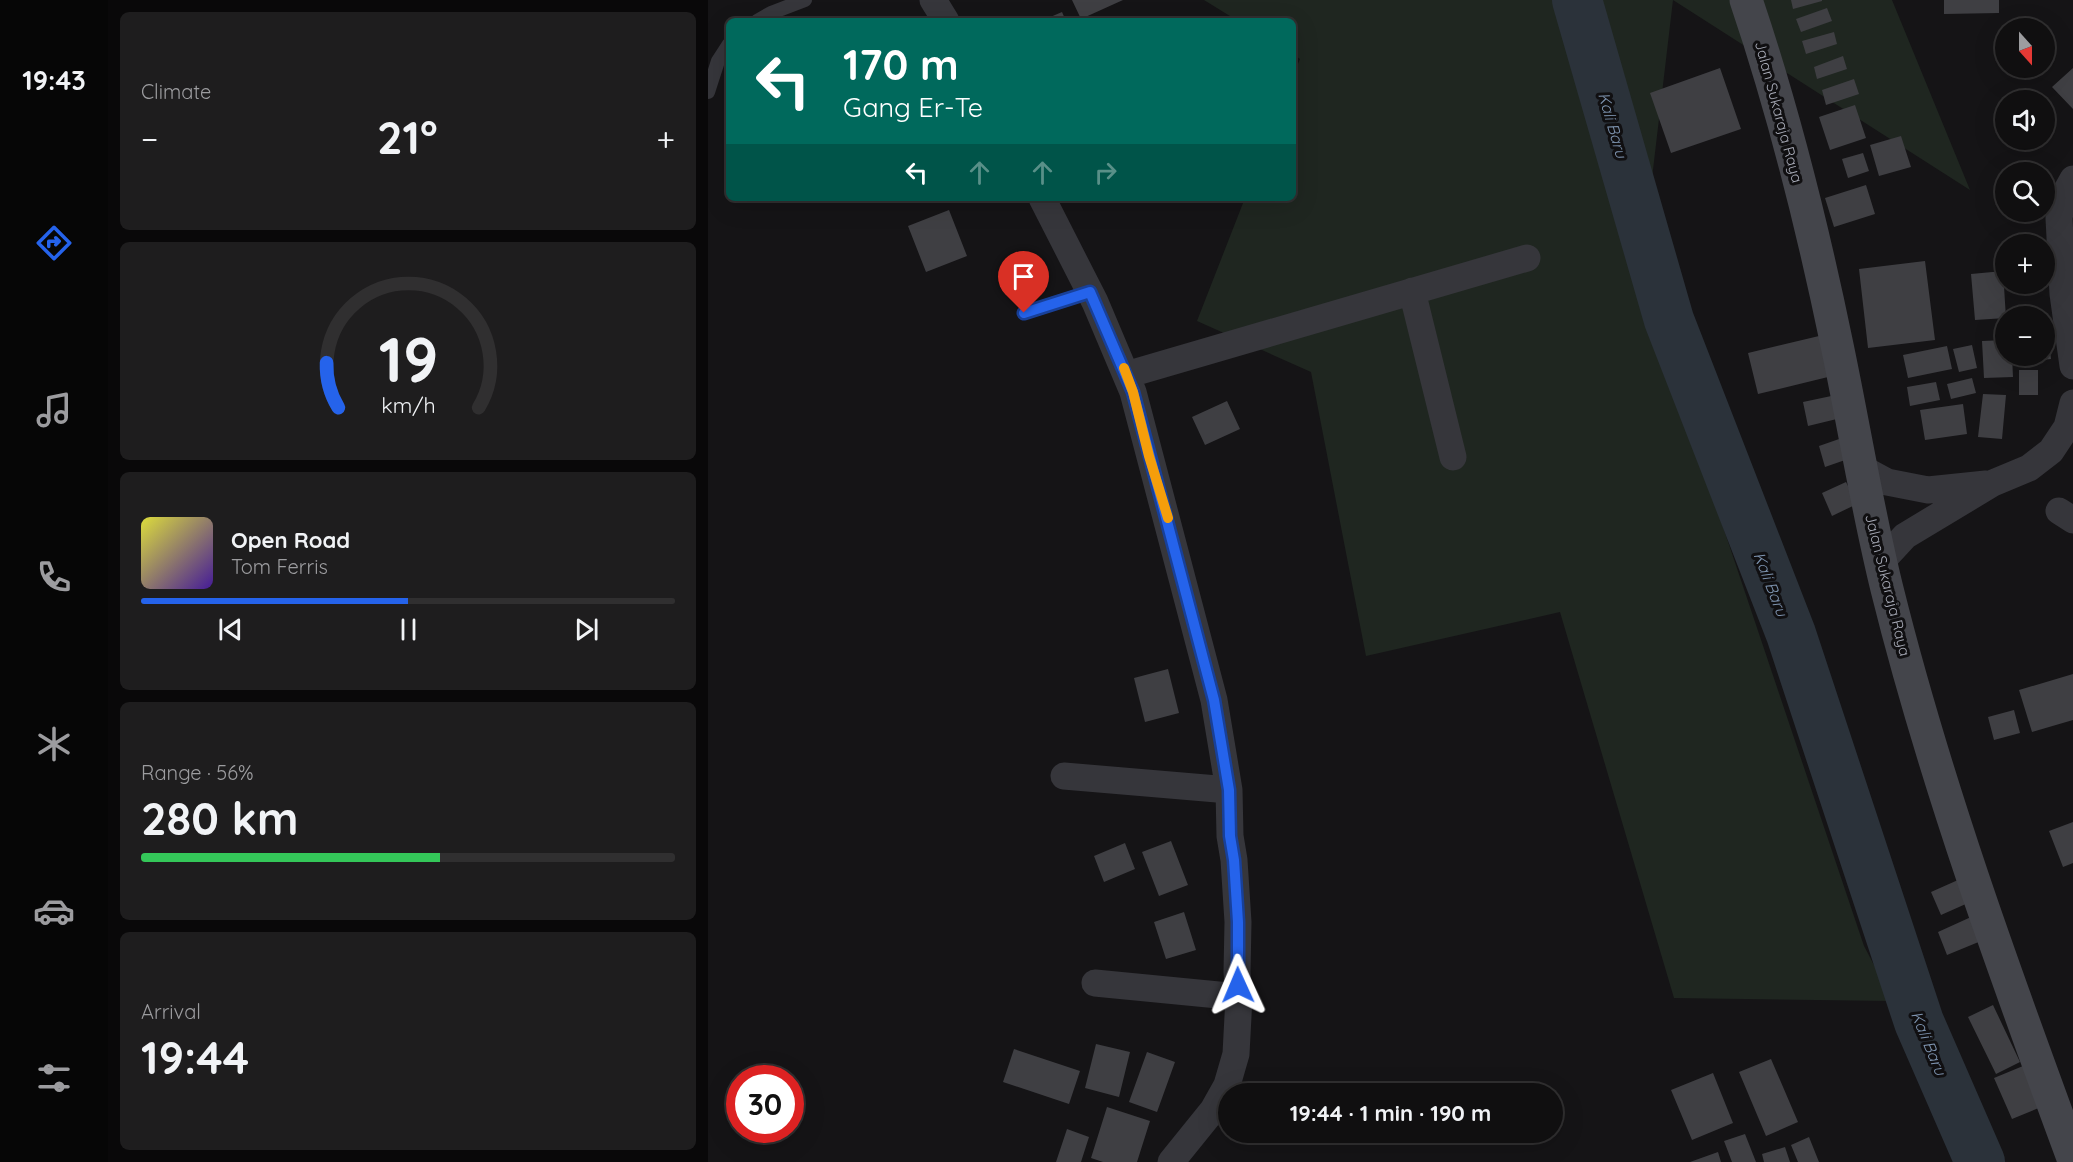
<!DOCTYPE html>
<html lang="en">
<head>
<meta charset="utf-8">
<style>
  body { margin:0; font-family:Quicksand,sans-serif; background:#1e1d1e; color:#f1f3f6; height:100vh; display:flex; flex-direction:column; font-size:22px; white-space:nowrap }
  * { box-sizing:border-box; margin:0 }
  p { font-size:20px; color:#9c9c9f }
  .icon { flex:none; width:33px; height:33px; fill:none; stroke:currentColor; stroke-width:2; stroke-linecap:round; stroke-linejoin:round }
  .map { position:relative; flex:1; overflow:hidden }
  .sheet { display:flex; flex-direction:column; gap:12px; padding:12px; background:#090809; width:600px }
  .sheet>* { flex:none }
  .guide { position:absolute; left:18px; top:18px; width:570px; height:183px; border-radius:9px; box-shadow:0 6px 24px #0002,0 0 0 2px #302f30; background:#00695c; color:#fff; overflow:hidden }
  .needle { width:39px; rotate:159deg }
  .tools { position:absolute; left:1287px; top:18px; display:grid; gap:12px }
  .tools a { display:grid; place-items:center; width:60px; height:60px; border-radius:50%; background:#100f10; box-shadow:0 6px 24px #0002,0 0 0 2px #302f30; font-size:30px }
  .speed { position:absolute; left:18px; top:1065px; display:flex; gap:12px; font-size:30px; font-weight:700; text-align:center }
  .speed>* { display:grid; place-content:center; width:78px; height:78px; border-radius:50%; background:#100f10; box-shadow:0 6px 24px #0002,0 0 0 2px #302f30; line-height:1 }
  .speed .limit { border:9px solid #d22; background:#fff; color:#111 }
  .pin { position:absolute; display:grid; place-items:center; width:51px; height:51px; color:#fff; margin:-62px -26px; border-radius:50% 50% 50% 0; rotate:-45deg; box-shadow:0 0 6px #0007 }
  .pin .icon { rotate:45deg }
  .me { position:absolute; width:66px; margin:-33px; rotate:359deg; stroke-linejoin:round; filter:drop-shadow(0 0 4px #0008) }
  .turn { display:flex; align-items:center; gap:21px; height:126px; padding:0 18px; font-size:27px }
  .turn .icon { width:78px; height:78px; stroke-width:2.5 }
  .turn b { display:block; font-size:42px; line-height:51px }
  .lanes { display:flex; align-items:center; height:57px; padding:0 18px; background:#0003; justify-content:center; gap:30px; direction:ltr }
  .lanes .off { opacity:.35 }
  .big { font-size:45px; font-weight:700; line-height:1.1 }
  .sheet .tile { flex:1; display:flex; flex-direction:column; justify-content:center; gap:9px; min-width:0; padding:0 21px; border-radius:9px; background:#1e1d1e }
  .sheet .dial { align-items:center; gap:0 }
  .dial svg { height:156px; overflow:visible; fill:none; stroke:#302f30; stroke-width:7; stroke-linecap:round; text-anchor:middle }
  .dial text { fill:#f1f3f6; stroke:none }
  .song { display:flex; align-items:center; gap:18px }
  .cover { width:72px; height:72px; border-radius:9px; background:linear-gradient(135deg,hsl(60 70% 55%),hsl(260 70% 35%)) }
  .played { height:6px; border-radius:3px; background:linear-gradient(90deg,#2563eb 50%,#302f30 50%) }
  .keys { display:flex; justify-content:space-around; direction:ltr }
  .heat { display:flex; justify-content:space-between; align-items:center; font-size:33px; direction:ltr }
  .charge { height:9px; border-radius:4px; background:linear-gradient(90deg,#34c759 56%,#302f30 0) }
  .trip { position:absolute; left:510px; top:1083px; width:345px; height:60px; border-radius:30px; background:#100f10; box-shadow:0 6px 24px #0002,0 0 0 2px #302f30; font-weight:700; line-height:60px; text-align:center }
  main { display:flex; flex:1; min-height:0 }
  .menu { display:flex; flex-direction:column; width:108px; justify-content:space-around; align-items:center; background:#060606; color:#9c9c9f }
  .menu .icon { width:42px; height:42px }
  .menu .on { color:#2563eb }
  .menu b { font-size:27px; color:#f1f3f6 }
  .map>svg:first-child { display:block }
</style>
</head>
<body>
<main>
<nav class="menu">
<b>19:43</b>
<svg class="icon on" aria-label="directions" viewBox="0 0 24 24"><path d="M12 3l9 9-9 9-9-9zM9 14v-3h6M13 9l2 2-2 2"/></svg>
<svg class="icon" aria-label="music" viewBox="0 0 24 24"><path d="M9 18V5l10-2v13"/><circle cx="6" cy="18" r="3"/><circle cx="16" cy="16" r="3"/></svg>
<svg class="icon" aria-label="phone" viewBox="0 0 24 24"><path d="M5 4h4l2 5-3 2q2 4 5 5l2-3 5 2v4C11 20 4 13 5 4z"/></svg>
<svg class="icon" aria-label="climate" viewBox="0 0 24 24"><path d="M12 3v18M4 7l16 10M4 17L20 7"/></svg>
<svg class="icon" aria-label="car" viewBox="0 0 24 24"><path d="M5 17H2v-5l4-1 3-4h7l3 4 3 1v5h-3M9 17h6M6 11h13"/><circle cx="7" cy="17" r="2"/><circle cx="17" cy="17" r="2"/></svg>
<svg class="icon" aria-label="filters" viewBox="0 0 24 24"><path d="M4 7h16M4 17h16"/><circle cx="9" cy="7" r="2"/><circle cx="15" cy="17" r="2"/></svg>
</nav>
<section class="sheet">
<div class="tile"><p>Climate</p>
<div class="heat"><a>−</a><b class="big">21°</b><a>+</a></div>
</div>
<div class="tile dial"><svg viewBox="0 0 100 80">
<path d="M14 69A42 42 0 1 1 86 69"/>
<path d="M14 69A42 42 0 0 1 8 46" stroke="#2563eb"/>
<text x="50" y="56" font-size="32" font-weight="700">19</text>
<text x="50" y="72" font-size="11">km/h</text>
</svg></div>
<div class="tile">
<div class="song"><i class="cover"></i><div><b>Open Road</b><p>Tom Ferris</p></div></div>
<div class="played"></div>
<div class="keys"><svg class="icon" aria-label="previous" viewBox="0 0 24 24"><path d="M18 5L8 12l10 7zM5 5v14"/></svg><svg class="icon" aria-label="pause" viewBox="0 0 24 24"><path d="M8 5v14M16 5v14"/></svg><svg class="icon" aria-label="next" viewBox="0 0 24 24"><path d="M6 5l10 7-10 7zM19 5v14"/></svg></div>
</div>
<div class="tile"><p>Range · 56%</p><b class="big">280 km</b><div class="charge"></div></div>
<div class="tile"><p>Arrival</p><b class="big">19:44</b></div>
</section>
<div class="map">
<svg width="1365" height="1162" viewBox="0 0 1365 1162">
  <rect width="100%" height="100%" fill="#151416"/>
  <path fill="#1f2620" d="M496,0h688l78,190 -297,-190 -33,280 224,666 29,55 -219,-3 -114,-386 -194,44 -55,-284 -114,-51 48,-123h48v-122l7,-17 -7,-5v-33h-55z"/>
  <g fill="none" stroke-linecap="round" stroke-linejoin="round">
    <path stroke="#2b323a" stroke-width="50" d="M869,0l92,320 122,314 128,388 61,140"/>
  </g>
  <path fill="#3f3f43" d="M364,0h51l-42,19z
    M1083,0h31v1l-29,8z
    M1236,0h55v13l-55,1z
    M1119,8l5,13 -31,11 -5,-13z
    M354,12l4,9h-25z
    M1126,32l3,12 -31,10 -4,-13z
    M1135,56l4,13 -30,10 -3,-12z
    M1012,68l21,61 -70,24 -21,-60z
    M1365,68v41l-21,-22z
    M1146,79l5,15 -33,11 -4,-15z
    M1147,105l11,33 -36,12 -11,-33z
    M1193,136l10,31 -32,9 -9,-31z
    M1155,153l6,18 -21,7 -6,-19z
    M1158,185l9,29 -41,13 -9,-29z
    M241,210l18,46 -41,16 -18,-46z
    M1217,261l10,79 -67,8 -9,-79z
    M1295,271l3,47 -31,2 -4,-46z
    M1339,327l4,32 -27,3 -1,-6h21v-28z
    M1111,336l9,41 -70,17 -10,-41z
    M1298,340v16h6l1,21 -29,1 -2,-37z
    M1264,345l5,23 -18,4 -6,-23z
    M1239,346l5,23 -44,9 -5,-23z
    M1311,370h19v25h-19z
    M1264,378l4,15 -25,6 -4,-15z
    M1228,382l4,18 -30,6 -3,-19z
    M1275,394l23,1 -4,44 -24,-2z
    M1128,395l5,23 -33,8 -5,-24z
    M519,401l13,28 -35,16 -13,-28z
    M1255,404l4,30 -42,6 -5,-30z
    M1134,438l6,21 -23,8 -6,-21z
    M1138,482l11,22 -25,12 -10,-23z
    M460,669l11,44 -34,9 -11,-44z
    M1365,674v46l-41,12 -13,-42z
    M1306,710l6,23 -26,7 -6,-23z
    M1365,822v41l-10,4 -14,-36z
    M463,841l17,44 -29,11 -17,-44z
    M417,843l10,26 -31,13 -10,-26z
    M1250,880l10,23 -27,12 -10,-23z
    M476,912l12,38 -30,9 -12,-37z
    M1263,917l10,24 -34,14 -9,-23z
    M1285,1005l27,57 -24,12 -28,-57z
    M388,1044l34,8 -11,45 -34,-9z
    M306,1049l66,22 -11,33 -66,-22z
    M439,1052l28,10 -18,50 -28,-10z
    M1063,1059l27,63 -32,14 -27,-64z
    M1315,1066l18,41 -29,12 -18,-41z
    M1005,1073l20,50 -41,17 -21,-50z
    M399,1107l43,14 -13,41h-34l-12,-4z
    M359,1129l22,8 -8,25h-25z
    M1037,1134l11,28h-24l-8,-21z
    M1101,1137l10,25h-21l-7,-17z
    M1077,1147l5,15h-26l-2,-8z
    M1010,1152l3,10h-31z"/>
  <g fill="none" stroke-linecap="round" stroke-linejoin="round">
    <path stroke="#36363b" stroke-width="14" d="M49,21l14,-8 34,-13
      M0,92l10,-31 11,-17
      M316,313l66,-21"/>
    <path stroke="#36363b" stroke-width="27" d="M225,0l13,21
      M1365,179l-10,18 -4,21 4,76 10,72
      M334,198l53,104 38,90 81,308 15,90 1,46 4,24 4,62 -1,50 2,25 -3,57 -9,31 -14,25 -42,52
      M704,291l41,166
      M418,375l401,-117
      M1153,468l26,14 41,8 58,-6
      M1351,511l14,9
      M1172,563l25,-27 88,-53 36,-15 22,-17 16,-24 6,-24
      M356,776l165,14
      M387,983l144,14"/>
    <path stroke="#44454b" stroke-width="33" d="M1038,0c38,112 67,229 91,345 17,81 30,163 50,244 48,193 117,382 186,569"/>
  </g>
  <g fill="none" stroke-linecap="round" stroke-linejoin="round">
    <g stroke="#184099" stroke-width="15">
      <path id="route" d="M316,313l66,-21 43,100 81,308 15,90 1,46 4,24 4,62v63"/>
    </g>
    <use href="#route" stroke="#2563eb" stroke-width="10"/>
    <path stroke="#f59e0b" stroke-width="10" d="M416,368l9,24 16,64 19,62"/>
  </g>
  <g text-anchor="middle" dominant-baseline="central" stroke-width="6" stroke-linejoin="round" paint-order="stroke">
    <g font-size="15" fill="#a7aab6" stroke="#100f11">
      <text transform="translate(1071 112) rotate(75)">Jalan Sukaraja Raya</text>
      <text transform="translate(1180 585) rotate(76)">Jalan Sukaraja Raya</text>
    </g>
    <g font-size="16" font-style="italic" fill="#7e94b0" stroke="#100f11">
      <text transform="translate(905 125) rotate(74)">Kali Baru</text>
      <text transform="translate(1063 584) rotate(69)">Kali Baru</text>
      <text transform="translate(1221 1043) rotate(68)">Kali Baru</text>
    </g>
  </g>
</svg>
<div class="tools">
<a><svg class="needle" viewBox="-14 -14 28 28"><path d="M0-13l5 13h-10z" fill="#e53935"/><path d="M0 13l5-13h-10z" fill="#9c9c9f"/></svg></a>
<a><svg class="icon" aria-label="sound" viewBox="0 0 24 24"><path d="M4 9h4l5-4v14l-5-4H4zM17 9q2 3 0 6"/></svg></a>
<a><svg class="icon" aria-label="search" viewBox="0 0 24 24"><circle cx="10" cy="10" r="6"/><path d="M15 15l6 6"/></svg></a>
<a>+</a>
<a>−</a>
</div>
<div class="speed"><div class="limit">30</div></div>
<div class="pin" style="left:316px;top:313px;background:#d93025"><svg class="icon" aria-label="arrive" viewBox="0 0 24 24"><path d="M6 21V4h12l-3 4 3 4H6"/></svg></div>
<svg class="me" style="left:530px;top:985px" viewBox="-20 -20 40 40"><path d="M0-17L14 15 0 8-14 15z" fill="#2563eb" stroke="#fff" stroke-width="4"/></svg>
<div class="trip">19:44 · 1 min · 190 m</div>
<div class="guide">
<div class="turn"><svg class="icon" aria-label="left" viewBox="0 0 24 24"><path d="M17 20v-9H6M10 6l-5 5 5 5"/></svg><div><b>170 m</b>Gang Er-Te</div></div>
<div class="lanes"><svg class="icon" aria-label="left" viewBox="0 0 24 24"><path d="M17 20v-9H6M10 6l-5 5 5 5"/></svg><svg class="icon off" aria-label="ahead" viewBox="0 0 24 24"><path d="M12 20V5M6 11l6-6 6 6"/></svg><svg class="icon off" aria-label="ahead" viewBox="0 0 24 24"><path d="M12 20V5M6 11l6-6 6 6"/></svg><svg class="icon off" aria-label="right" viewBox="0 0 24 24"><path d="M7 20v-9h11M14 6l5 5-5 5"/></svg></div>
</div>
</div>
</main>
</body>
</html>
